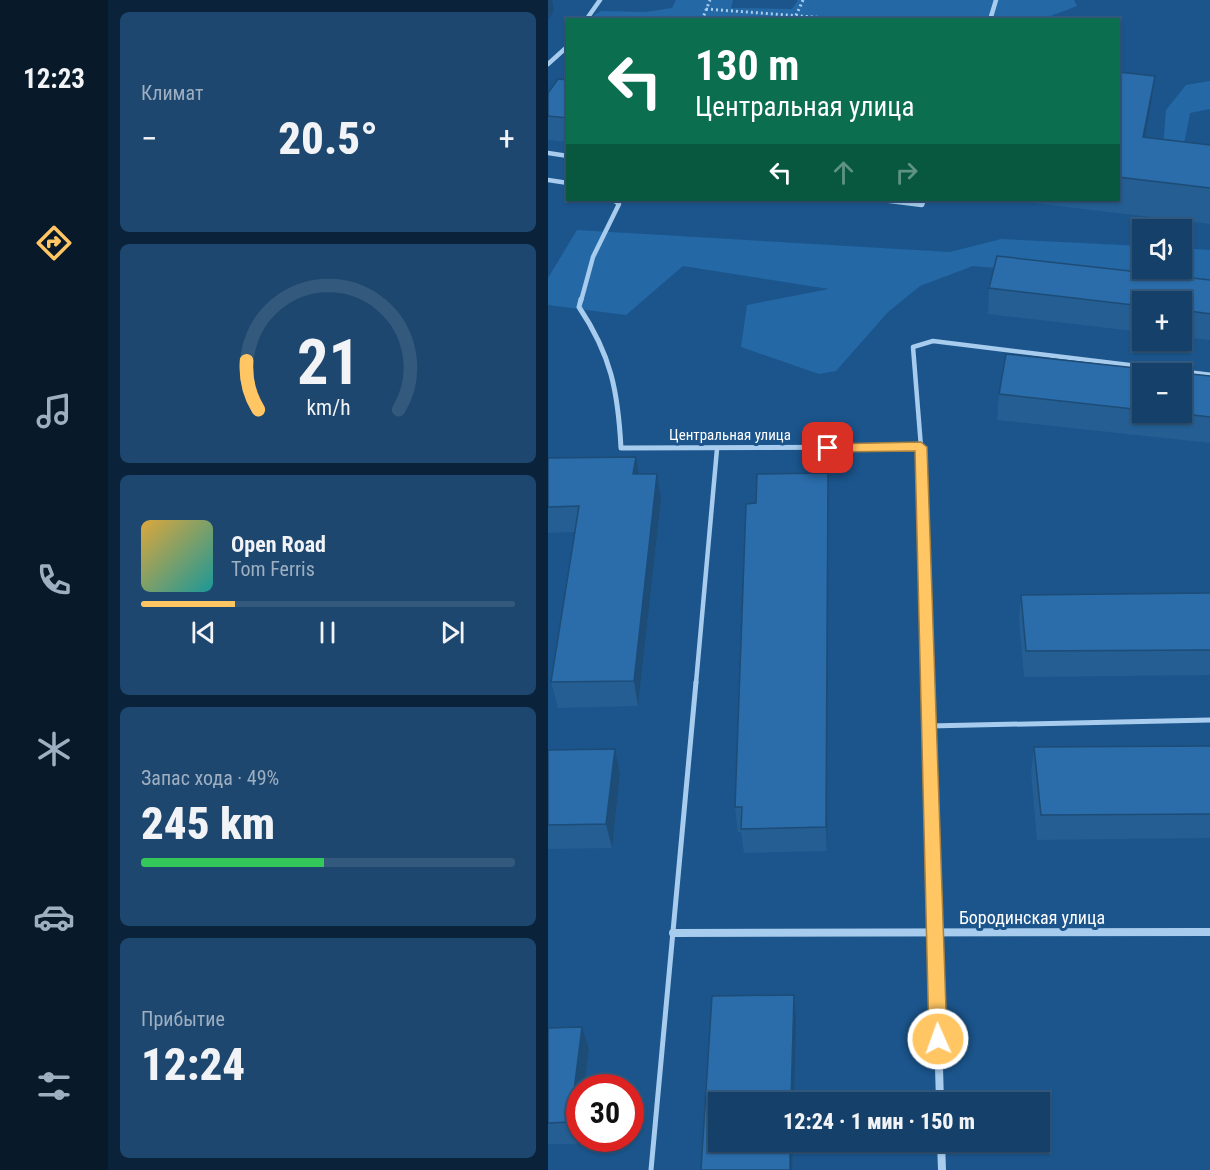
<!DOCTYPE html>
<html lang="ru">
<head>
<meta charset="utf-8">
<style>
  body { margin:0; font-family:"Roboto Condensed",sans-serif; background:#1d476f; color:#f1f3f6; height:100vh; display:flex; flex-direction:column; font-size:22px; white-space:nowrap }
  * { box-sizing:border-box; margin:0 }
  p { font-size:20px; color:#9dafc0 }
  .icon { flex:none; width:33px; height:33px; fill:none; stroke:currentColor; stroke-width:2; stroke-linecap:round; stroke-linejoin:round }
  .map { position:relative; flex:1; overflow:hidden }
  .drawer { display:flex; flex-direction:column; gap:12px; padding:12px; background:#0b233a; width:440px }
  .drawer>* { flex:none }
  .guide { position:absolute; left:18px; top:18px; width:554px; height:183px; border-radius:0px; box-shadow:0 2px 4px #0004,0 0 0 2px #33597d; background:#0b6e4f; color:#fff; overflow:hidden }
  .tools { position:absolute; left:584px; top:219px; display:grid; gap:12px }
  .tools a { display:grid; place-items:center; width:60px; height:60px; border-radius:0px; background:#144069; box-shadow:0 2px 4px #0004,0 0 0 2px #33597d; font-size:30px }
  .speed { position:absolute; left:18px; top:1074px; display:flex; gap:12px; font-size:30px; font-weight:700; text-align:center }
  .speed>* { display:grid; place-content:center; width:78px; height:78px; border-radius:50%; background:#144069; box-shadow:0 2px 4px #0004,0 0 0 2px #33597d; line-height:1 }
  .speed .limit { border:9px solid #d22; background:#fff; color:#111 }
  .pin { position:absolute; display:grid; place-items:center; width:51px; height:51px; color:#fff; margin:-26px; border-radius:12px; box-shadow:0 3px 9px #0006 }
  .me { position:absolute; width:66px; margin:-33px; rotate:358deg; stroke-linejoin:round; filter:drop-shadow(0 0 4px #0008) }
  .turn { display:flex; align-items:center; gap:21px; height:126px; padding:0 30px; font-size:27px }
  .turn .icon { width:78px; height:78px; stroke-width:2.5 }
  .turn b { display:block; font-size:42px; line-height:51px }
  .lanes { display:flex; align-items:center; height:57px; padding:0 30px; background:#0003; justify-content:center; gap:30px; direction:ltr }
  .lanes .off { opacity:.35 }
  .big { font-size:45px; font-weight:800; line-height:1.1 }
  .drawer .card { flex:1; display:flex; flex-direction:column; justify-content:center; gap:9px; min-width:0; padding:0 21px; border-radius:9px; background:#1d476f }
  .drawer .dial { align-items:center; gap:0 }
  .dial svg { height:156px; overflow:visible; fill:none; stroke:#33597d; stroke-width:7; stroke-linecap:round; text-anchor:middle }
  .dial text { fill:#f1f3f6; stroke:none }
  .song { display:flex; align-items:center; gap:18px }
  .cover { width:72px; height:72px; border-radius:9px; background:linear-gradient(135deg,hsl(40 70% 55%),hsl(180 70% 35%)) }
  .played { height:6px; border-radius:3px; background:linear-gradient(90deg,#ffc663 25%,#33597d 25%) }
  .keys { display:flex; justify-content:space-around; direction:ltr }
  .heat { display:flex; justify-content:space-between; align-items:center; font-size:33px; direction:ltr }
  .charge { height:9px; border-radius:4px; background:linear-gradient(90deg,#34c759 49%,#33597d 0) }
  .trip { position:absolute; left:160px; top:1092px; width:342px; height:60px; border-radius:0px; background:#144069; box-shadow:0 2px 4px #0004,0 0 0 2px #33597d; font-weight:800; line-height:60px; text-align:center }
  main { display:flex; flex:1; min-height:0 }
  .tabs { display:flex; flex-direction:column; width:108px; justify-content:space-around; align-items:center; background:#081a2a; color:#9dafc0 }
  .tabs .icon { width:42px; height:42px }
  .tabs .selected { color:#ffc663 }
  .tabs b { font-size:27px; color:#f1f3f6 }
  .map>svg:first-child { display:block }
</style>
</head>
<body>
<main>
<nav class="tabs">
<b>12:23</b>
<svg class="icon selected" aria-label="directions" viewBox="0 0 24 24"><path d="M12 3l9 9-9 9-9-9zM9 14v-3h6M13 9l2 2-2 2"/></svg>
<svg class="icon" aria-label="music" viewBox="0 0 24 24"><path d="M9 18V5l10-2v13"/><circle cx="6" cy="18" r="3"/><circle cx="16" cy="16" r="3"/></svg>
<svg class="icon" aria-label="phone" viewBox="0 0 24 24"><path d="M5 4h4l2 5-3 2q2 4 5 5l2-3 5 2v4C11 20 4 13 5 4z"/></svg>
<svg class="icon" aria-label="climate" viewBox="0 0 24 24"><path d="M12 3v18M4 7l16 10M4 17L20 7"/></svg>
<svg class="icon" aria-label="car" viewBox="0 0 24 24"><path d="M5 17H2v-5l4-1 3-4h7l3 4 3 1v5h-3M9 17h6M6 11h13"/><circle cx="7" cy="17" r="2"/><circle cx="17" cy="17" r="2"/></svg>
<svg class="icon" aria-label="filters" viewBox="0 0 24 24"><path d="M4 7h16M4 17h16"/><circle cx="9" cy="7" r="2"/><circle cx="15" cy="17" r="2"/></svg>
</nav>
<section class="drawer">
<div class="card"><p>Климат</p>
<div class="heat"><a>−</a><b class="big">20.5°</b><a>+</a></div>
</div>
<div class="card dial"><svg viewBox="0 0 100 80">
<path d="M14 69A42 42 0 1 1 86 69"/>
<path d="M14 69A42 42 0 0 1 8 44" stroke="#ffc663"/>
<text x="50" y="56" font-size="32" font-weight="700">21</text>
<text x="50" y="72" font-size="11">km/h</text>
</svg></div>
<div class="card">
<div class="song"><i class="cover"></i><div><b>Open Road</b><p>Tom Ferris</p></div></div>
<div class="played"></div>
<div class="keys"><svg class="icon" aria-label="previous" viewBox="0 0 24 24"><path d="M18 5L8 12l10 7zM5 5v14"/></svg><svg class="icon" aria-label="pause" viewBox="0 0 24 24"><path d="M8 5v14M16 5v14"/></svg><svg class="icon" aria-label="next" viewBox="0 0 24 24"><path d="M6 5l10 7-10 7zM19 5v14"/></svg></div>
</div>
<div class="card"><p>Запас хода · 49%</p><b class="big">245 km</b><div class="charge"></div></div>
<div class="card"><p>Прибытие</p><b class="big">12:24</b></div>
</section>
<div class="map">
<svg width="663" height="1170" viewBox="0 0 663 1170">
  <rect width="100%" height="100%" fill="#1b558c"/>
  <path fill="#2468a5" d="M128,0h57l-2,8 61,1 6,-9h276l3,6 -37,14 -450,-2 11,-7 44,1 27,-4z
    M662,81v28l-20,4 -10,52 -18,-3 4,-52 20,-25z
    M29,230l373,22 51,-13 141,7v22h39v-20l29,2v37l-237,-21 -53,20 -32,26 -52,59 -17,3 -78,-27 6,-42 82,-16 -146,-23 -57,49 -78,-10v-27z"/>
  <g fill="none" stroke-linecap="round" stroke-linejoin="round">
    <path stroke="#a7cced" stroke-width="3" stroke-dasharray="2 3" stroke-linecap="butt" d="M158,9l148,11
      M154,20l8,-20
      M246,20l9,-20"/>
    <path stroke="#a7cced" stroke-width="4.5" d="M373,447l-8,-100 20,-6 278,34
      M148,683l21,-234"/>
    <path stroke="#a7cced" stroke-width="5" d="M381,726l282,-6
      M103,1170l45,-488"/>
    <path stroke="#a7cced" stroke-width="4.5" d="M38,20l14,-20
      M442,20l6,-20
      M0,64l20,-18
      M0,153l20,3
      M0,180l20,3
      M334,200l40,5 2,-5
      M33,301l12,-44 26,-53 -6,-4"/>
    <path stroke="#a7cced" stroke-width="5" d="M33,299l-2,8c32,48 39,84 42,141l300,-1 7,236"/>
    <path stroke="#a7cced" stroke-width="8" d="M380,682l12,420
      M125,933l538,-1
      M393,1142l1,28"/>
  </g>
  <path fill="#245e92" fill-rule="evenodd" d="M570,72l32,38 -5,28 66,7v79l-203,-24h110z
    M20,80v62l-20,-2v-47z
    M663,280v60l-30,-3v-35h-39v30l-154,-18 1,-26z
    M458,354l205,22v67l-214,-23 2,-26zM594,374h39v38h-39z
    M88,457l2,17 23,26 -23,206 -80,2 -7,-26 24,-150 -27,1v-75z
    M280,473v26l-1,352 -83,2 -3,-21h-3l-3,-25 21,-304z
    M663,593v82l-187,2 -5,-56 2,-26z
    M663,746v92l-174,2 -6,-68 3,-25z
    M0,750l72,24 -8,74 -64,1z
    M0,1028l41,22 -5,38h-4v36l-3,20h-29z"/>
  <path fill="#1d4c77" d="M0,0h4l2,11 -6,8z
    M607,76l-5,34 -11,62 4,-35z
    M88,457l4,26 -7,-9z
    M280,473v26l-1,352 -1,-24z
    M109,474l4,26 -23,206 -4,-25z
    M67,749l5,25 -8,74 -6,-24z
    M246,995l2,23 -2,84h-3z
    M34,1027l7,23 -5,38h-4v36l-3,20 -7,-22z
    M242,1142h3l-1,28h-2z"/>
  <path fill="#2a6daa" stroke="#1d4c77" stroke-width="1.5" d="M570,72l37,4 -12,61 68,8v43l-93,-11z
    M10,79l10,1v38l-20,-2v-23z
    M449,256l214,24v34l-30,-4v-8h-39v4l-153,-18z
    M458,354l205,22v41l-42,-5h12v-38h-39v36l-143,-16z
    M88,457l-3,17h24l-23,207 -83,1 28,-176 -31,1v-49z
    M280,473l-2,354 -85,2 1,-22h-7l11,-303 10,-1 1,-29z
    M663,593v57l-185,1 -5,-56z
    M663,746v68l-170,1 -7,-68z
    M67,749l-9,75 -58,1v-75z
    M246,995l-3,107h-72v40h71v28h-89l11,-174z
    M34,1027l-12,95 -22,1v-95z"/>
  <path fill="#ffc663" stroke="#a68140" stroke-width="1.5" d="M373,442l6,5 20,592 -3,5 -6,3 -6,-3 -3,-5 -14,-588 -87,1 -6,-4 6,-4z"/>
  <g text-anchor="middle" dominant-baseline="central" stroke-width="6" stroke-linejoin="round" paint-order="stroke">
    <g font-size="15" fill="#fff" stroke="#1b558c">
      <text x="182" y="435">Центральная улица</text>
    </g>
    <g font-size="18" fill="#fff" stroke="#1b558c">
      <text x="484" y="917">Бородинская улица</text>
    </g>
  </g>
</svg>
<div class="tools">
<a><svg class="icon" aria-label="sound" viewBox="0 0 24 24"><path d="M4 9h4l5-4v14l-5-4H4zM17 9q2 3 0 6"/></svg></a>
<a>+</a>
<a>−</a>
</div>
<div class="speed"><div class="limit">30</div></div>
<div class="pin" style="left:280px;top:448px;background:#d93025"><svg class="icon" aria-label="arrive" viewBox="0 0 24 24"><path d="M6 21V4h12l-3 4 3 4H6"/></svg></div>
<svg class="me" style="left:390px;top:1039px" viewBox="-20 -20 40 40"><circle r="17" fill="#ffc663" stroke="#fff" stroke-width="3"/><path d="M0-11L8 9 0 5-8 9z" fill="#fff"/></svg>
<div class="trip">12:24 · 1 мин · 150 m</div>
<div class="guide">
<div class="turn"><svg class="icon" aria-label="left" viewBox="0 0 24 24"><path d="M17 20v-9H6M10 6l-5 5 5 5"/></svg><div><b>130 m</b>Центральная улица</div></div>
<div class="lanes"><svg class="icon" aria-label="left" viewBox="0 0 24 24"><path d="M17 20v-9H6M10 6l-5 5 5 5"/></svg><svg class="icon off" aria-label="ahead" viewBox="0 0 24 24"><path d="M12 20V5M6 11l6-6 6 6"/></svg><svg class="icon off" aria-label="right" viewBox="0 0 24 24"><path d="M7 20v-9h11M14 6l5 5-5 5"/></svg></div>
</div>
</div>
</main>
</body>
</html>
